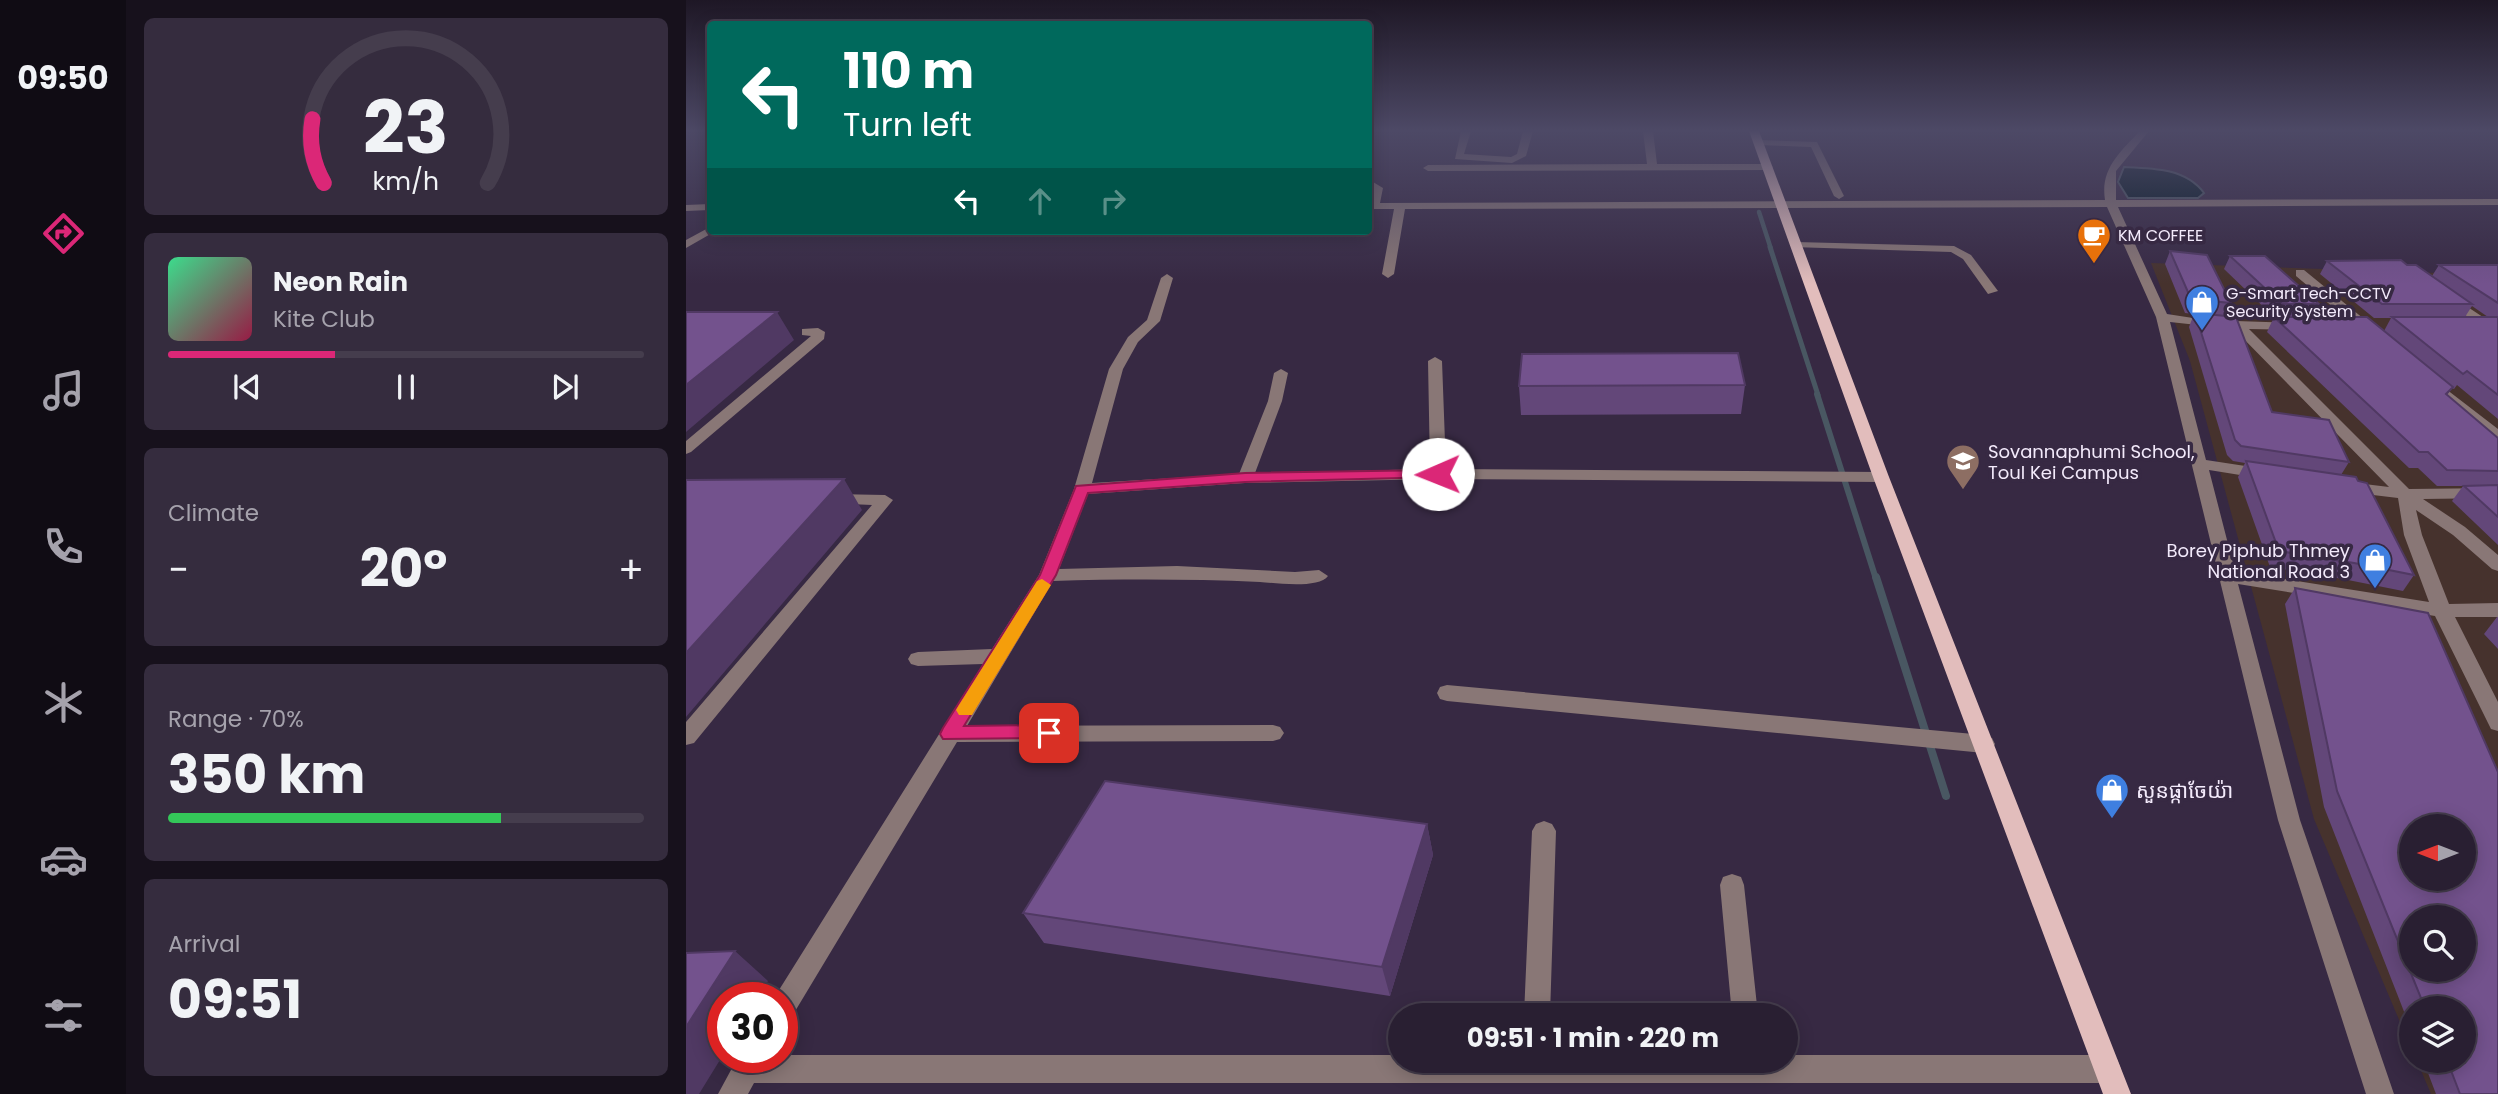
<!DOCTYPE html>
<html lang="en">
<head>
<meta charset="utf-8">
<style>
  body { margin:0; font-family:Poppins,"Noto Sans Khmer",sans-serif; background:#352c3e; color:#f1f3f6; height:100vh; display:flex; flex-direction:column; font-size:26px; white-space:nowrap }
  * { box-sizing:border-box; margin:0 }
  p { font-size:23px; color:#a5a2ac }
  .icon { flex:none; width:38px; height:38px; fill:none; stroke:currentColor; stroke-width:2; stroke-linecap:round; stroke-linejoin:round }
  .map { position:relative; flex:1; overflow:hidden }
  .drawer { display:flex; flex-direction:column; gap:18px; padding:18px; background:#17111c; width:560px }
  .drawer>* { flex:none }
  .banner { position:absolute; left:21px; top:21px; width:665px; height:214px; border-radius:7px; box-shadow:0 4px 18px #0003,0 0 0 2px #453d4d; background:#00695c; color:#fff; overflow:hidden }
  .needle { width:46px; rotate:270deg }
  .fabs { position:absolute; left:1713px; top:814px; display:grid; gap:14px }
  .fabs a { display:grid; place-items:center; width:77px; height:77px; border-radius:50%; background:#291f32; box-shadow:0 4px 18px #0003,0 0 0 2px #453d4d; font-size:35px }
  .speed { position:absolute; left:21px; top:982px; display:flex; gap:14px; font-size:35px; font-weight:700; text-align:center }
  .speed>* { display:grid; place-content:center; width:91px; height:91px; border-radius:50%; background:#291f32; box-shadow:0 4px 18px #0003,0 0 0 2px #453d4d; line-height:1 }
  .speed .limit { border:10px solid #d22; background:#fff; color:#111 }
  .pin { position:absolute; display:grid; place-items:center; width:60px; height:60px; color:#fff; margin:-30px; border-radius:14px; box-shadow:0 4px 10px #0006 }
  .me { position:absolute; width:77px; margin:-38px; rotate:269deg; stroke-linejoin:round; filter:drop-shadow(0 0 5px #0008) }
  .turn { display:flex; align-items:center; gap:24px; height:147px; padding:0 21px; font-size:32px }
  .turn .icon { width:91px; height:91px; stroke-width:2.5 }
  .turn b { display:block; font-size:49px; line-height:60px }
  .lanes { display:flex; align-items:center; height:66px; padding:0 21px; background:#0003; justify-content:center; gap:35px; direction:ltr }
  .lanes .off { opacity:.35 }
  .big { font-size:52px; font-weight:700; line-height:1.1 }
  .drawer .widget { flex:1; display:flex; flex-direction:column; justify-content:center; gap:10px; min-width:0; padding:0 24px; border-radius:10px; background:#352c3e }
  .drawer .dial { align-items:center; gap:0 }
  .dial svg { height:182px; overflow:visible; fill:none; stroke:#453d4d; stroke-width:7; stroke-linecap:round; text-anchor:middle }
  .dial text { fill:#f1f3f6; stroke:none }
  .song { display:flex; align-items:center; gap:21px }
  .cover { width:84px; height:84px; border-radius:10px; background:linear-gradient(135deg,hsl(150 70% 55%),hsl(340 70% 35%)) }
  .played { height:7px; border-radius:4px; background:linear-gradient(90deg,#db2777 35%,#453d4d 35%) }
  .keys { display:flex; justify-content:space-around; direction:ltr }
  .heat { display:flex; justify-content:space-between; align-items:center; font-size:38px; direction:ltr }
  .charge { height:10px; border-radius:5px; background:linear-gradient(90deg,#34c759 70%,#453d4d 0) }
  .trip { position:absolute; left:702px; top:1003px; width:410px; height:70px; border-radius:35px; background:#291f32; box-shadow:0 4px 18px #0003,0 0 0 2px #453d4d; font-weight:700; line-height:70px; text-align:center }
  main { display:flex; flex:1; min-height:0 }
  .tab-bar { display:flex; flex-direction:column; width:126px; justify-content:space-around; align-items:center; background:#100c14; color:#a5a2ac }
  .tab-bar .icon { width:49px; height:49px }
  .tab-bar .active { color:#db2777 }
  .tab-bar b { font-size:32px; color:#f1f3f6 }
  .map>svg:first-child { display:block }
</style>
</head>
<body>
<main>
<nav class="tab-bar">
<b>09:50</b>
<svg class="icon active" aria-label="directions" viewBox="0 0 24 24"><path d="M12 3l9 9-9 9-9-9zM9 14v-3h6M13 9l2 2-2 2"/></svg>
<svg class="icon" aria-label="music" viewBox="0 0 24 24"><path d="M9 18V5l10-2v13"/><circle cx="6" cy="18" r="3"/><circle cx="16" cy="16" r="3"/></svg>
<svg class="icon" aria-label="phone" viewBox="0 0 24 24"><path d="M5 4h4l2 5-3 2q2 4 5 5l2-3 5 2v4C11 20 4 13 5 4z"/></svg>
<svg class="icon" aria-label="climate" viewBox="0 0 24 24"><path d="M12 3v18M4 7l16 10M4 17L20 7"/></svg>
<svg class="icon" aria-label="car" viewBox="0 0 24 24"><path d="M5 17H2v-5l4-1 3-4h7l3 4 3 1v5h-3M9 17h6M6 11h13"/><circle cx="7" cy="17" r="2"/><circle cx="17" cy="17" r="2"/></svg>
<svg class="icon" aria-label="filters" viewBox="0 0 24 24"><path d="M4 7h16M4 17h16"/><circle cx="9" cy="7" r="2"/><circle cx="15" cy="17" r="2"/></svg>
</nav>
<section class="drawer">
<div class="widget dial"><svg viewBox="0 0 100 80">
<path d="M14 69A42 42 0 1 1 86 69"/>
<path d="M14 69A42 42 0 0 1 9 41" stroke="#db2777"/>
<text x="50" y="56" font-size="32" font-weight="700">23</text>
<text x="50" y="72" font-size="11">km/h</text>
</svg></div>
<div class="widget">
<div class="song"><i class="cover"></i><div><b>Neon Rain</b><p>Kite Club</p></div></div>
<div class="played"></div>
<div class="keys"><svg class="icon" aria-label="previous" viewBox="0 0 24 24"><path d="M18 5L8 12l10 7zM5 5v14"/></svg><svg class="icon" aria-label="pause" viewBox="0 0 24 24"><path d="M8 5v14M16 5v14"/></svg><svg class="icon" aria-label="next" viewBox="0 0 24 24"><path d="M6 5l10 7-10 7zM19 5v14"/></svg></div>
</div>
<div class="widget"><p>Climate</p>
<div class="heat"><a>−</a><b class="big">20°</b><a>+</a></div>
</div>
<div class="widget"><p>Range · 70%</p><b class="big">350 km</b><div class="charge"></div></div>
<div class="widget"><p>Arrival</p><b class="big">09:51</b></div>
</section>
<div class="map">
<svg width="1812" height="1094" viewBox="0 0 1812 1094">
  <rect width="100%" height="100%" fill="#372943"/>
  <path fill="#46322d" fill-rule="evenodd" d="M1465,263l347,12v819h-67l-14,-33 47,-1v-52h-52l-1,40 -97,-229 -124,-458zM1726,826h52v52h-52zM1726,917h52v53h-52z"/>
  <path fill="#001821" stroke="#495762" stroke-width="2" d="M1438,167c28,1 62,1 80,26l-6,5h-70l-10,-16z"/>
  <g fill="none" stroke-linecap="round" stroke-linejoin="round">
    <path stroke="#495762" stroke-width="4.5" d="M1073,212l12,37"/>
    <path stroke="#495762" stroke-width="5" d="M1084,247l48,148"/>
    <path stroke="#495762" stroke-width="6" d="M1131,394l59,185"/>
    <path stroke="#495762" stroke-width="8" d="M1190,577l70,219"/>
    <path fill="#897776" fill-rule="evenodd" d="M775,131h10l-7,23 47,3 6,-3 6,-23h10l-7,25 -14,7 -57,-4z
      M957,131h10l4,33h111l5,3 -5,3 -340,1 -5,-3 5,-3 219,-1z
      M1454,131h9l-33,40v29l382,-1v6l-380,2 49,107 39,6 93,3v6l-5,1 -45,-1 160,160 89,-1v10l-75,1 42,28 33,28v16l-6,-2 -39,-34 -37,-25 6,25 27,69 49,-1v14h-43l43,85v29l-7,-2 -56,-113 -197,-32 62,236 94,274h-28l-88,-274 -122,-503 -49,-110 -702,2 -11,65 -6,4 -6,-4 12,-65h-26l5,-20 -5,-2v-8l15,9 -3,15 725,-3c-5,-31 15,-48 35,-69zM1484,322l64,7 155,158 -41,-5 -8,5 8,5 50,6 6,37 25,67 -194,-31 -26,-101 56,9 8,-5 -8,-5 -59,-9z
      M1069,140l62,2 27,54 -5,3 -5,-3 -23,-49 -53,-2 -3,-1z
      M24,204v6l-24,1v-6z
      M24,227l4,5 -28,16v-8z
      M1110,242l158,4 17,9 27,36 -10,3 -25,-35 -12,-7 -159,-5 -2,-2z
      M1610,270h8l71,58v6h-10l-69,-58z
      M481,274l6,4 -13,43 -22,21 -15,27 -31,114 147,-9 29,-73 6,-28 7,-4 7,4 -6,28 -27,72 175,-4 -2,-108 7,-4 7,4 4,108 435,3 8,5 -8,5 -443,-3 -193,4 -157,11 -29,75 118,-3 118,6 24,-2 9,6c-9,13 -53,7 -68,6 -69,-3 -137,-3 -207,-1l-86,145 306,-1 7,2 4,6 -4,6 -7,2 -316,1 -166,276 -9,4v-24h-8l209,-334 -65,2 -7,-2 -3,-5 3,-5 7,-2 74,-3 47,-74 35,-86 35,-120 19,-32 19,-17 14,-42z
      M1762,294l50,33v10l-54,-36v-6z
      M132,328l7,4 -1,7 -133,113 -5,2v-13l125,-105 -9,-1v-6z
      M1743,376l69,53v13l-5,-2 -69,-57v-6z
      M147,494l52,1 8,5 -199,243 -8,2v-23l186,-217 -45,-2 -2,-4z
      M761,685l537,50 8,3 3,6 -3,6 -8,3 -537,-52 -7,-2 -3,-6 3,-6z
      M858,821l8,3 4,7 -6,184h-26l8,-184 4,-7z
      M1046,874l9,3 3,8 14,130h-26l-12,-130 3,-8z
      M96,1055h618v5h385v-5h322l10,4 4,10 -4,10 -10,4h-1353l-6,11h-30l20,-37z"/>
    <path fill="#e2bdbc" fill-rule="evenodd" d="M1063,131h10l130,346 242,617h-28l-230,-617z"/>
  </g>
  <path fill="#634779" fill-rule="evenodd" d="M1484,251l61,52 -6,13 47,96 77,50 -8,13 73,100 -11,16 -60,-12 -73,-12 -32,-90 7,-14 -12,-2 -6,-6 -38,-128 5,-13 -9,-1 -20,-49z
    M1544,256l89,48 -7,13 72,14 7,-13h-17l-54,-44 7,-13 80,4 25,11 7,-11h59v154l-41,-34 -3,4 -2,-1 -5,7 51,43v107l-46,-44 11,-15h-26l-19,-18h-9l-142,-136 7,-15 -50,-48zM1786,306l16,11h-23z
    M1059,385l-4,29 -220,1 -2,-29z
    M1609,588l133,25 70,159v322h-62l-13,-34h41v-52h-52v24l-88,-225 -39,-203zM1726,826h52v52h-52zM1726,917h52v53h-52z
    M1811,617h1v32l-14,-15z
    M741,824l6,31 -43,141 -346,-53 -21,-30z"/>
  <path fill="#503963" d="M91,312l17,28 -108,92v-47z
    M158,479l18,31 -176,207v-64z
    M741,824l6,31 -43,141 -8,-29z
    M49,951l33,30 -10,17h-35v57l-24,39h-13v-67z"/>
  <path fill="#73528d" stroke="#503963" stroke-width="2" fill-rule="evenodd" d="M1484,251l37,4 24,48 -40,-4z
    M1544,256h35l54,48h-37z
    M1715,260l6,5h9l56,39h-90l-55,-43z
    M1753,265h59v38z
    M0,312h91l-91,73z
    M1509,313l41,4 36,95 57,8 20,42 -108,-16 -6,-6z
    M1588,317h93l86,70 -7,7 52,44v33l-51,-1 -19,-18h-9z
    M1706,317h106v78l-31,-24 -4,3z
    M1052,353l7,32 -226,1 3,-32z
    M1560,461l110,16 2,4 9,2 47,92 -60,-12 -75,-12z
    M158,479l-158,174v-173z
    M1812,485v32l-34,-31z
    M1609,588l133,25 70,159v322h-38l-13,-34h17v-52h-39l-88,-217zM1726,826h52v52h-52zM1726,917h52v53h-52z
    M419,781l322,43 -45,143 -359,-54z
    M49,951l-49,76v-74z"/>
  <linearGradient id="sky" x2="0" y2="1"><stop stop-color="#1e1725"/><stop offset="0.46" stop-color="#4d4966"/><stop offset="1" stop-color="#4d4966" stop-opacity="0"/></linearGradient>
  <rect width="1812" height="284" fill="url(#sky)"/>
  <path fill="#db2777" stroke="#8e194d" stroke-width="2" d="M752,470l5,1v6l-198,5 -157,11 -32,82 -92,151 85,-1 6,2 3,6 -3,5 -112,1 -3,-5 3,-6 97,-153 36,-89 169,-13z"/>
  <path fill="#f59e0b" d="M356,579l9,6 -79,130h-13l-3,-5 3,-5 78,-124z"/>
  <defs>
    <g id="cafe-pin" transform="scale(1.75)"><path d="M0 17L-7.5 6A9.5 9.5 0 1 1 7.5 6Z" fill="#e8710a" stroke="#372943"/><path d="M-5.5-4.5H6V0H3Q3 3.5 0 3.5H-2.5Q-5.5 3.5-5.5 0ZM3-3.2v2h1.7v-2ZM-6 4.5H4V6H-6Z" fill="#fff"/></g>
    <g id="shop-pin" transform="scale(1.75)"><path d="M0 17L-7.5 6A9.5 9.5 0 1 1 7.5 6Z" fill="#3f7fe0" stroke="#372943"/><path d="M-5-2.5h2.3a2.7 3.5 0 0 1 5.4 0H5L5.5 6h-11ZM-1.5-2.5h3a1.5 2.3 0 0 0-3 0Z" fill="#fff"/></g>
    <g id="university-pin" transform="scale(1.75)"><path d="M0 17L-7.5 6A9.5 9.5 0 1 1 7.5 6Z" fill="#8d6e63" stroke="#372943"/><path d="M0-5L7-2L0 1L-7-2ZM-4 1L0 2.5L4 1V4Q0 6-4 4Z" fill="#fff"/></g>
  </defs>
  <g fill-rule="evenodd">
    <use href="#cafe-pin" x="1408" y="235"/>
    <use href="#shop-pin" x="1516" y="302"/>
    <use href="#university-pin" x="1277" y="461"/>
    <use href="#shop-pin" x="1689" y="560"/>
    <use href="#shop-pin" x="1426" y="790"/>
  </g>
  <g text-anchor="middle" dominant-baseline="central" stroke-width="7" stroke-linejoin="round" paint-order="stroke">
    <g font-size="16" fill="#f3eafb" stroke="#372943" text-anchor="start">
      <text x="1432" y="235">KM COFFEE</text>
      <text x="1540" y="293">G-Smart Tech-CCTV<tspan x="1540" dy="18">Security System</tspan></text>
    </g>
    <g font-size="18" fill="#f3eafb" stroke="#372943" text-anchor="start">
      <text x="1302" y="451">Sovannaphumi School,<tspan x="1302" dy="21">Toul Kei Campus</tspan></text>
      <text x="1664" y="550" text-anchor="end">Borey Piphub Thmey<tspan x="1664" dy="21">National Road 3</tspan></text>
    </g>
    <g font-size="21" fill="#f3eafb" stroke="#372943" text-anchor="start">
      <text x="1450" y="790">សួនផ្កាចែយ៉ា</text>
    </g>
  </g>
</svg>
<div class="fabs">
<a><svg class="needle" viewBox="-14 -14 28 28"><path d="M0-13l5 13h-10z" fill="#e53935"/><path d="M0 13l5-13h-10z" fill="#a5a2ac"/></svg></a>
<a><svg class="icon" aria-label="search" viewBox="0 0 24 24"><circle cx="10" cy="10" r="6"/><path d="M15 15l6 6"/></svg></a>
<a><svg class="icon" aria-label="layers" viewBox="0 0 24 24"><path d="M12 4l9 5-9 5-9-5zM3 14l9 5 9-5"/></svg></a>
</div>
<div class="speed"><div class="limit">30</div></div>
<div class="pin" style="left:363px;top:733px;background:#d93025"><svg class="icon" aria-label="arrive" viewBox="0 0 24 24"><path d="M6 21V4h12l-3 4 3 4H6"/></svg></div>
<svg class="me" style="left:752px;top:474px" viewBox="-20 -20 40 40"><circle r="19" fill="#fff"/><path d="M0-13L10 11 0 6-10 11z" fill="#db2777"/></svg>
<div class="trip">09:51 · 1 min · 220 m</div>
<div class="banner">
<div class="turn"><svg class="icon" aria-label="left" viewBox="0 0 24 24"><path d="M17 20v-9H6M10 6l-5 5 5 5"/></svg><div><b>110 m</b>Turn left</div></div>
<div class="lanes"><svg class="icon" aria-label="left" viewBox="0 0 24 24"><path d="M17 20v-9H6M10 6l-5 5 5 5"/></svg><svg class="icon off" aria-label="ahead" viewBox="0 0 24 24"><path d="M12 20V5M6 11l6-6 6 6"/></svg><svg class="icon off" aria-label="right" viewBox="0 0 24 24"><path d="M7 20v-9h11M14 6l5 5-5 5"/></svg></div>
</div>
</div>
</main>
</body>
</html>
